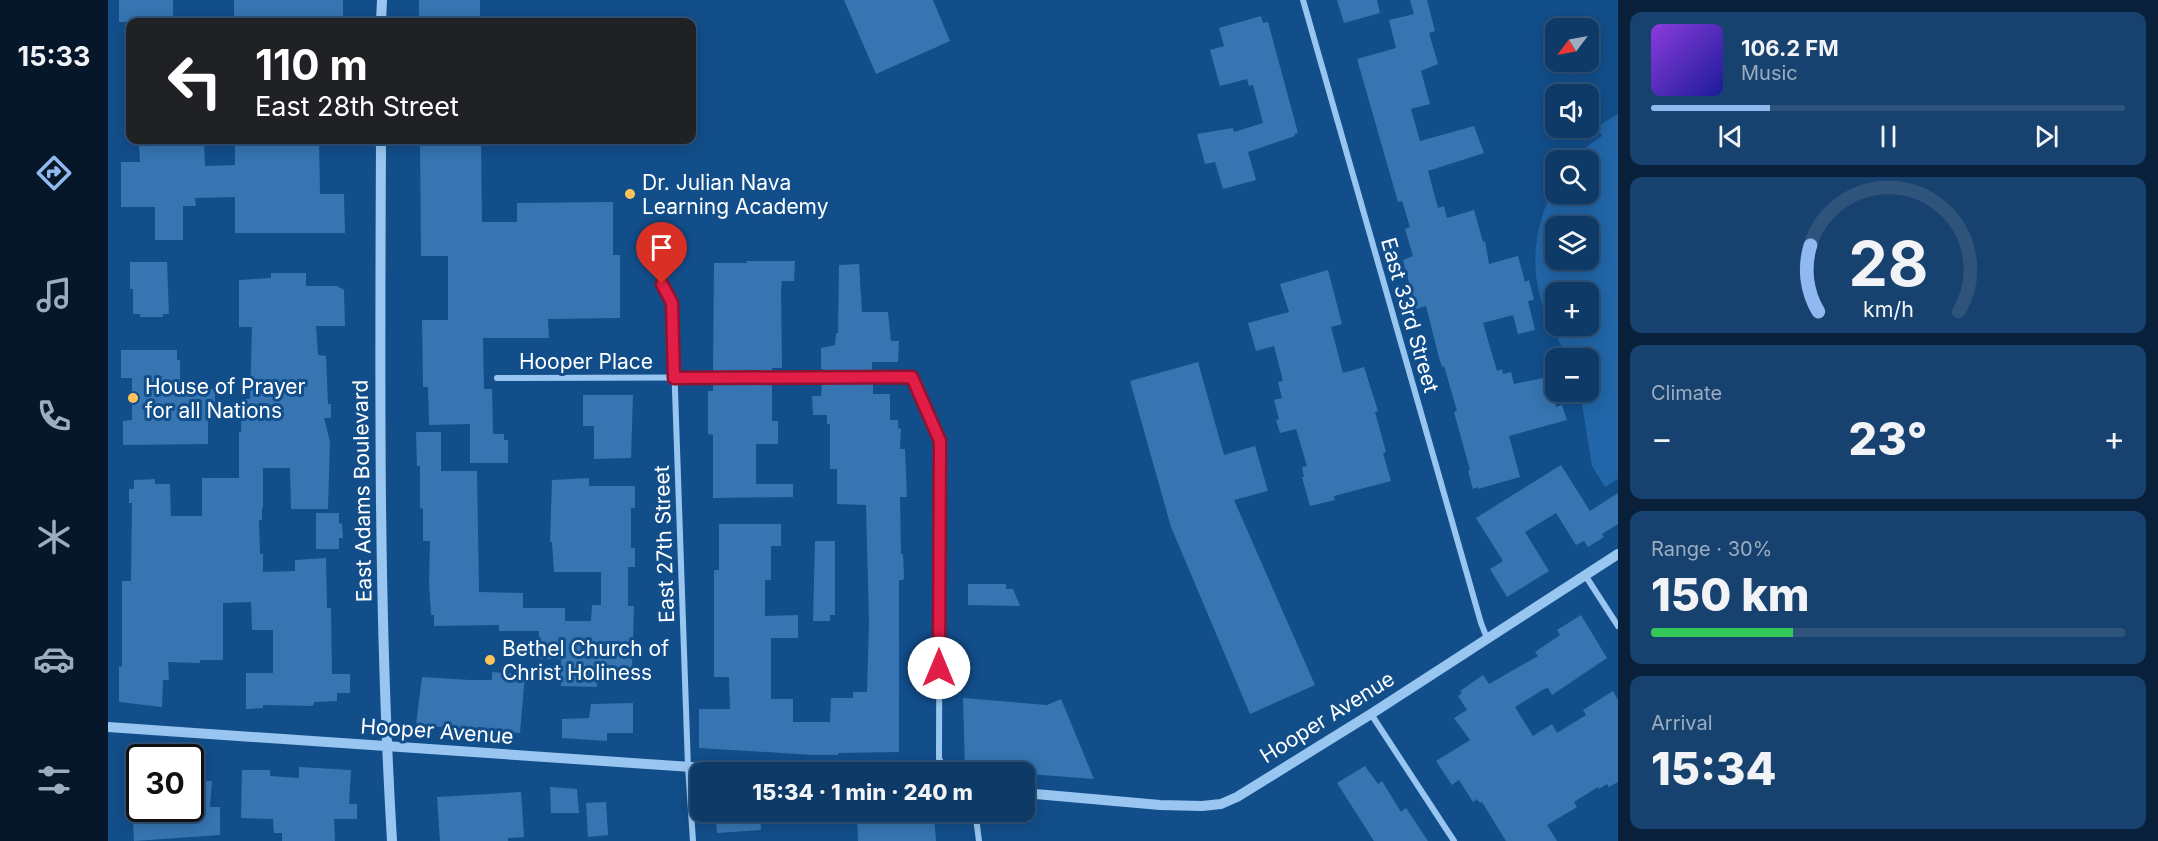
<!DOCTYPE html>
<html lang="en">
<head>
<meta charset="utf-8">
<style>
  body { margin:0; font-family:Inter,sans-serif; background:#17416e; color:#f1f3f6; height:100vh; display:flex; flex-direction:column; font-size:22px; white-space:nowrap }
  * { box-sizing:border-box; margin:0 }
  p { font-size:20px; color:#9badc0 }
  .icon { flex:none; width:33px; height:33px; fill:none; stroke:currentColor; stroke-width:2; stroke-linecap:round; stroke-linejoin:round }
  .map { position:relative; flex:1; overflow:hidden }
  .side { display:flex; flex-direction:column; gap:12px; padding:12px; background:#082039; width:540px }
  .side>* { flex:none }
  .top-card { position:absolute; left:18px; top:18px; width:570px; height:126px; border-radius:12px; box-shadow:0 3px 15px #0003,0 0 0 2px #2e547c; background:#202124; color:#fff; overflow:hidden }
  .needle { width:39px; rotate:238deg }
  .buttons { position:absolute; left:1437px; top:18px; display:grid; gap:12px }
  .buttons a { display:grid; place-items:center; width:54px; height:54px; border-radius:12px; background:#0e3a68; box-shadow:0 3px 15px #0003,0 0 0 2px #2e547c; font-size:30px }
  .speed { position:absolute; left:18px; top:744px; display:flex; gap:12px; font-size:30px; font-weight:700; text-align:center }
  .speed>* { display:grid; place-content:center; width:78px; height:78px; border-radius:50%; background:#0e3a68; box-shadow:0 3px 15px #0003,0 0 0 2px #2e547c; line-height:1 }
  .speed .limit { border:3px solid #111; border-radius:9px; background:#fff; color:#111 }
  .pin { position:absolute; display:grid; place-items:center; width:51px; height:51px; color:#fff; margin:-62px -26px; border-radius:50% 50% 50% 0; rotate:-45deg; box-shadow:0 0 6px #0007 }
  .pin .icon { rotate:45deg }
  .me { position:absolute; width:66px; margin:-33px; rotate:0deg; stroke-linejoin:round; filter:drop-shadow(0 0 4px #0008) }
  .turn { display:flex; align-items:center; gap:21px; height:126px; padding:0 30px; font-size:27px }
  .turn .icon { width:78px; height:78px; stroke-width:2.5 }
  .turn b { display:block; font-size:42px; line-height:51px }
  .big { font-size:45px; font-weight:800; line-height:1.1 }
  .side .widget { flex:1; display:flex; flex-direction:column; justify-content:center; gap:9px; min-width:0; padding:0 21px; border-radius:12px; background:#17416e }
  .side .dial { align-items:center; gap:0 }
  .dial svg { height:156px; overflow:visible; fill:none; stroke:#2e547c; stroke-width:7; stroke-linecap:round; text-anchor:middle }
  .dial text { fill:#f1f3f6; stroke:none }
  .song { display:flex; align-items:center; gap:18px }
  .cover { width:72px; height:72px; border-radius:9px; background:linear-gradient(135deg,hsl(270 70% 55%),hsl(240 70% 35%)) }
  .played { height:6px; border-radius:3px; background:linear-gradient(90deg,#90b9f0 25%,#2e547c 25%) }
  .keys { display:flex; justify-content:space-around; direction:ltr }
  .heat { display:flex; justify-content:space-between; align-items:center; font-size:33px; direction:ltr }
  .charge { height:9px; border-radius:4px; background:linear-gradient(90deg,#34c759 30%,#2e547c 0) }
  .trip { position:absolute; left:582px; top:762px; width:345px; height:60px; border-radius:12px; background:#0e3a68; box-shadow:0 3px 15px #0003,0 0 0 2px #2e547c; font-weight:800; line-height:60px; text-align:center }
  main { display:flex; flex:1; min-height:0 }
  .tabs { display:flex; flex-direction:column; width:108px; justify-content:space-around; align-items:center; background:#06172a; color:#9badc0 }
  .tabs .icon { width:42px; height:42px }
  .tabs .current { color:#90b9f0 }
  .tabs b { font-size:27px; color:#f1f3f6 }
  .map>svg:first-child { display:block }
</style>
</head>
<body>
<main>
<nav class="tabs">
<b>15:33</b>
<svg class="icon current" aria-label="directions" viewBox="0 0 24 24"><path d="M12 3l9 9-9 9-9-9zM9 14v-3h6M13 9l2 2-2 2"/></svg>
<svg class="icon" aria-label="music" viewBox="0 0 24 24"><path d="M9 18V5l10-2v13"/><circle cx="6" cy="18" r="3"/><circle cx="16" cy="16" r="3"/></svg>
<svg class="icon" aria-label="phone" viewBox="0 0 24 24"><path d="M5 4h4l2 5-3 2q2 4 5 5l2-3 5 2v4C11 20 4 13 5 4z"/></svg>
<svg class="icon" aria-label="climate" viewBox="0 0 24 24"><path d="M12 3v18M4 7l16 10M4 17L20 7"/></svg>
<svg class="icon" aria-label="car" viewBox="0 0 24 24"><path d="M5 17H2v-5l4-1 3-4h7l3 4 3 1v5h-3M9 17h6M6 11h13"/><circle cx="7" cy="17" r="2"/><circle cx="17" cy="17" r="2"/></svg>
<svg class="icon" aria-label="filters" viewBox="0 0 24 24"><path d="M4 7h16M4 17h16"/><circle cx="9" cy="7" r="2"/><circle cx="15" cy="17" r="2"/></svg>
</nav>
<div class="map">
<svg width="1510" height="841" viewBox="0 0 1510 841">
  <rect width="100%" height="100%" fill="#124e8a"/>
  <path fill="#2166a8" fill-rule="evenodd" d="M1510,114v365l-13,8 -13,-21 -12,-74h8v-34h-18c-30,-41 -44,-91 -28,-141 3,-11 9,-21 13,-30l1,7h32v-34h-14l15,-15 13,-9 -5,-9zM1480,226v34h-32v-34zM1480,292v34h-32v-34z"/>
  <path fill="#3675b2" d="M11,0h54v22h-54z
    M126,0h109v22h-109z
    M311,0h61v22h-61z
    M736,0h89l17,41 -74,33z
    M1229,0h40l3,13 -36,10z
    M1302,0h17l8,31 -6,2 9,31 -17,7 9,33 -19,5 9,32 54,-15 10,27 -56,18 10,37 6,-2 3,12 27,-8 9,32 2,-1 4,23 29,-8 7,26 4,-2 5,20 -6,1 7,29 -17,4 -5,-19 -30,8 14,48 5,-2 1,5 8,-2 3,12 34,-7 8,30 6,-2 5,15 -58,16 11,41 -42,12v-2l-5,2 -5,-18 2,-1 -16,-58 3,-1 -13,-45 -2,1 -4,-13 -12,-48 -10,3 -13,-49 10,-4 -8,-27 5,-2 -8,-26 -4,1 -41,-143 39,-11 -7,-28 25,-6z
    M1153,16l2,7 5,-1 30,111 -4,1 1,2 -47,16 8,28 -33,9 -8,-27 -10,2 -8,-30 36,-6 1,4 29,-9 -10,-38 -4,1 -2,-7 -27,7 -10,-36 14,-4 -5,-18z
    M127,140h84l1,54h24l1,39h-110v-36l-40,1 1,8h-13v34h-28v-33h-34v-45h19l-1,-19 65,-1 1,24 30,-1z
    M312,140h61l1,82h35v-19l96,-1v53h7v63l-72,1 1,19h-66l1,51h8l1,45h11v6h4v23h-38v-39l-41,1 -1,-38h-5l-1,-67h26v-64h-27z
    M638,261h49l-1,20h-12l-1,8 1,79h-10v4h-59l1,-109h33z
    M22,262h37l2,52h-6v3h-23v-3h-7v-25h-3z
    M751,264l3,48h26l3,29h8l-1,21h-26v10h-49v-3h-2v-21l14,-3 1,-12h2l1,-68z
    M1220,270l14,54 -11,3 12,46 21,-6 14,44 -3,1 11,40 -3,1 8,28 -57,15 1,4 -25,6 -8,-29h2l-2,-10 5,-1 -11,-37 -16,4 -4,-13 3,-1 -5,-19 8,-2 -4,-16 5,-1 -9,-35 -18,5 -8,-28 41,-11 -9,-28z
    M163,273h35v13h31l7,4 1,36h-29l2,29 8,1 2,48h3v14h-7l6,24 -2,67h-37l-1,-41h-27v40h-1v12h-3l1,34h3v18l32,-1v-11l31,-2 1,50h4l1,66h18v19h-13v8l-23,1v2l-2,2 -49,-1v3l-17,1v-36h27v-43h-21l-1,-28 -28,1v57h-23v3l-32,-1 1,18h-6l-1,27 -43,-5v-36l3,1v-86h9l1,-78h-3v-14h5v-9l21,-1v5h15l1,32h31v-38h37v-46h2l1,-33h8l2,-72h-13v-47l32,-2z
    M13,350h56v10h3v22h26v7h9v22h-7v33l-85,1v-24l9,-1v-42h-11z
    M1090,362l26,93 31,-9 13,45 -34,9 81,185 -65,29 -79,-187 -41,-146z
    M714,382h51v12h17v26h8v8l3,1 -1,20h5l2,48h-7l1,57h2l1,23 -1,3h-4v172l-61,1v2h-25l-114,-7v-39h31l-1,-32h-15v-107h5v-46h62v22h-10v34h-6v36l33,-1v23h-27v61h22v23h37l1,-24h22v-6h14l2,-70 -3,-117 -29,-1v-35h-7v-45h-3v-9h-14l-1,-19h9z
    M605,383h59v38h6v23h-22v40h37v13l-80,1v-63l-5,-1v-43h5z
    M475,395h50l-2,63 -37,1v-33h-11z
    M308,432h25v39h36l2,121 44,1v15h42v13h26l1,-16h9v-33h-47l-2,-30h-2l2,-62 37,-2v8h46v22h-4v40h4v19h-7v39h6l-2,64 -2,2h-34l1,15 -36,-1v-27h-22v-28h-40v-6l-65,1v-11h-3l-2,-33 1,-41h-7v-32l-3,-1v-42h-3z
    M1453,465l29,46 28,-18v31l-16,10 2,3 -16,10 -4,-6 -8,4 -20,-32 -31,19 24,39 -42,26 -17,-28 13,-8 -27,-43z
    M208,513h23v10l3,1 1,14h-4v11h-23z
    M707,541h20v74h-5v6h-17z
    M860,584h38v5h7l7,17 -52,-1z
    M1473,615l26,43 -55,37 -4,-7 -4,1 -29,18 18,29 19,-12 5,9 29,-18 -3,-5 30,-19 5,9v82l-9,5 -2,-3 -8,5 -1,-2 -24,15 3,5 -30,18 10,16h-51l-24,-39 -2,1 -3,-4 -4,3 -14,-22 -7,5 -16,-24 34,-21 -16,-22 13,-8 -9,-14 4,-3 -2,-2 23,-16 6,9 49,-28 -3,-4 25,-17 -3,-5z
    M384,672l33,3 -5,58 -104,-8 6,-48 48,3h22z
    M855,698l84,7 14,-6 33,80 -129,-10z
    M525,703v30h-26v8l-45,-3v-19l27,-1 2,-14z
    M1257,766l13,18 4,-3 19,31 5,-4 22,33h-54l-37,-58z
    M191,767l52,3 -2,34h8v15h-23l1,22h-53v-8h-8l-1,-14 -32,-1 1,-48h28v6l29,2z
    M82,780l22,1 -2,26h10v28l-86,6 -1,-21 20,-1v-6l37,-3z
    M442,787l27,2 2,24h-28z
    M413,792l3,45 -16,1v3h-68l-3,-44z
    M498,802l2,33 -20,2 -2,-34z
    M607,812h45l1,18 -44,3z
    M769,812l57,4 2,25h-78l-1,-24 20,-1z"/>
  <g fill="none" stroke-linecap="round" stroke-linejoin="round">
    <path stroke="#99c6f1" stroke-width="6" d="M1195,0l178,623 6,15
      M554,284l10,19 16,464 5,74
      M389,378l415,-1 28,64 -1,318 9,13
      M1477,575l33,51
      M1263,714l83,127
      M864,812l4,6 3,23"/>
    <path stroke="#99c6f1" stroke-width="10" d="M273,22l1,-22
      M273,140c-1,233 -3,468 11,701
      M0,727l656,45
      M916,793l136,12 42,1 19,-2 16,-7 134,-83 247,-160"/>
  </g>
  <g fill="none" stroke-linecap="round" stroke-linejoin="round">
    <g stroke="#92132f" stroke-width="15">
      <path id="route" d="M554,284l10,19 2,75 238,-1 28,64 -1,227"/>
    </g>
    <use href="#route" stroke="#e11d48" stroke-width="10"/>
  </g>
  <g fill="#ffc458" stroke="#124e8a" stroke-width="2">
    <circle cx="522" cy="194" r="6"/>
    <circle cx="25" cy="398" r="6"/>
    <circle cx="382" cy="660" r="6"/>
  </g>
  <g text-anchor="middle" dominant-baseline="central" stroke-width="6" stroke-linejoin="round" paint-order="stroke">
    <g font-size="21" fill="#fff" stroke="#124e8a" text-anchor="start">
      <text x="534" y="182">Dr. Julian Nava<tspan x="534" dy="24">Learning Academy</tspan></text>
      <text x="37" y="386">House of Prayer<tspan x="37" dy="24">for all Nations</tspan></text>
      <text x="394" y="648">Bethel Church of<tspan x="394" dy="24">Christ Holiness</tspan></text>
    </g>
    <g font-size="21" fill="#fff" stroke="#124e8a">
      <text transform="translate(1302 315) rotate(74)">East 33rd Street</text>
      <text x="478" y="361">Hooper Place</text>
      <text transform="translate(254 491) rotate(-91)">East Adams Boulevard</text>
      <text transform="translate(556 544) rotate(-92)">East 27th Street</text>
      <text transform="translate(1219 717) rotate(-32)">Hooper Avenue</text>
      <text transform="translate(329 731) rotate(4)">Hooper Avenue</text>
    </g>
  </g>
</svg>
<div class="buttons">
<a><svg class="needle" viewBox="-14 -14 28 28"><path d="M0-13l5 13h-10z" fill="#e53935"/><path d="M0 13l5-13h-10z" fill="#9badc0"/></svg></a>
<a><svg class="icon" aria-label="sound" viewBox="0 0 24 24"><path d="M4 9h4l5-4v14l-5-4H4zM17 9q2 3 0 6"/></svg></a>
<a><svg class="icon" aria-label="search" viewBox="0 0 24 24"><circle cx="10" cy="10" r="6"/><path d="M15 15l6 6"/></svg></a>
<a><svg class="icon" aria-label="layers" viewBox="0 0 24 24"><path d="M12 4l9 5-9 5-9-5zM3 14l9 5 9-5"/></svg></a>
<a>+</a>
<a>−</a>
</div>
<div class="speed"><div class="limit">30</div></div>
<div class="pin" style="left:554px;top:284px;background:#d93025"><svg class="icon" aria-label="arrive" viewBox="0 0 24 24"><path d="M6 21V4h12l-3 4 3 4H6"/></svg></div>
<svg class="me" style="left:831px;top:668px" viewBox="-20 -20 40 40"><circle r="19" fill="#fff"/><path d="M0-13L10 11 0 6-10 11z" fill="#e11d48"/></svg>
<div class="trip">15:34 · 1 min · 240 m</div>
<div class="top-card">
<div class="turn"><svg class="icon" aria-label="left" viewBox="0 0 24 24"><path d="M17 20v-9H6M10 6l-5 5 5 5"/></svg><div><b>110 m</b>East 28th Street</div></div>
</div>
</div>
<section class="side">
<div class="widget">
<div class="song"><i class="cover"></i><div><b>106.2 FM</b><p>Music</p></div></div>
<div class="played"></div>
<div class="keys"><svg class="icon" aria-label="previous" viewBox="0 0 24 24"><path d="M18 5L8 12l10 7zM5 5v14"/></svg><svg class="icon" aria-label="pause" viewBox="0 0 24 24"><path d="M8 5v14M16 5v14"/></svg><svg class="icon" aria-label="next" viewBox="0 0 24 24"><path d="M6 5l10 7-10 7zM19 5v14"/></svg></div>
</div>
<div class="widget dial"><svg viewBox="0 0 100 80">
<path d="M14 69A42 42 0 1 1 86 69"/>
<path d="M14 69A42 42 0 0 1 10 35" stroke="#90b9f0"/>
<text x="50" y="56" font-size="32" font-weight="700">28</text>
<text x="50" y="72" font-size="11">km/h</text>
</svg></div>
<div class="widget"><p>Climate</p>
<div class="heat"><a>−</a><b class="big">23°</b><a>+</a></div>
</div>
<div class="widget"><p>Range · 30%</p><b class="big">150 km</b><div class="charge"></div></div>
<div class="widget"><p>Arrival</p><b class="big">15:34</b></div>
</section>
</main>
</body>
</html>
